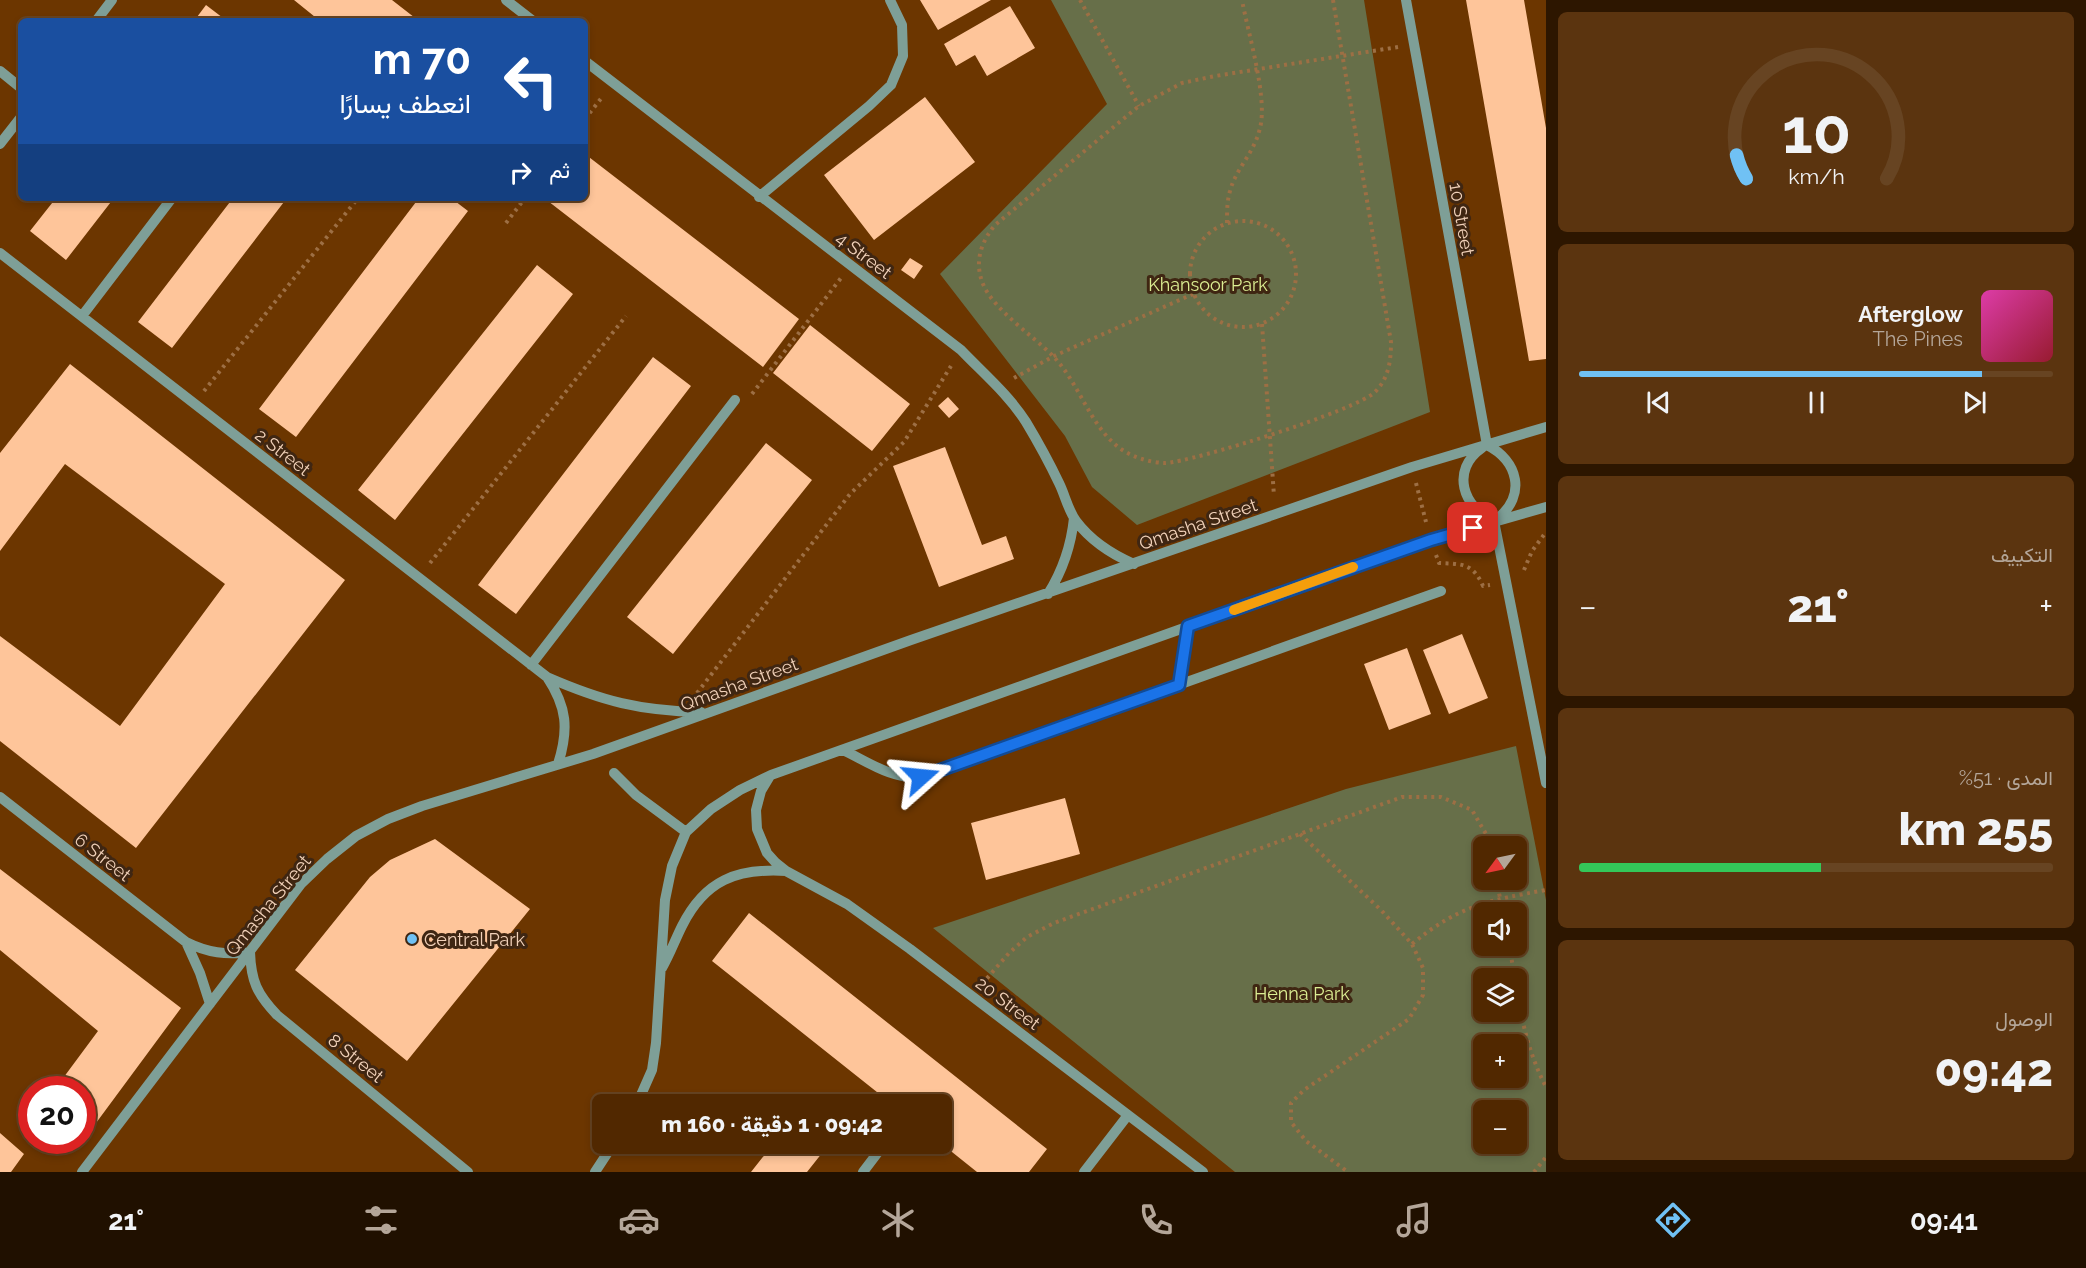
<!DOCTYPE html>
<html lang="ar">
<head>
<meta charset="utf-8">
<style>
  body { margin:0; font-family:Raleway,Vazirmatn,sans-serif; background:#5b340f; color:#f1f3f6; direction:rtl; height:100vh; display:flex; flex-direction:column; font-size:22px; white-space:nowrap }
  * { box-sizing:border-box; margin:0 }
  p { font-size:20px; color:#b4a699 }
  .icon { flex:none; width:33px; height:33px; fill:none; stroke:currentColor; stroke-width:2; stroke-linecap:round; stroke-linejoin:round }
  .map { position:relative; flex:1; overflow:hidden; direction:ltr }
  .side { display:flex; flex-direction:column; gap:12px; padding:12px; background:#2d1600; width:540px }
  .side>* { flex:none }
  .hud { position:absolute; left:18px; top:18px; width:570px; height:183px; border-radius:9px; box-shadow:0 3px 9px #0003,0 0 0 2px #674422; direction:rtl; background:#1a4fa0; color:#fff; overflow:hidden }
  .needle { width:39px; rotate:237deg }
  .controls { position:absolute; left:1473px; top:836px; display:grid; gap:12px }
  .controls a { display:grid; place-items:center; width:54px; height:54px; border-radius:9px; background:#512800; box-shadow:0 3px 9px #0003,0 0 0 2px #674422; font-size:30px }
  .speed { position:absolute; left:18px; top:1076px; display:flex; gap:12px; font-size:30px; font-weight:700; text-align:center }
  .speed>* { display:grid; place-content:center; width:78px; height:78px; border-radius:50%; background:#512800; box-shadow:0 3px 9px #0003,0 0 0 2px #674422; line-height:1 }
  .speed .limit { border:9px solid #d22; background:#fff; color:#111 }
  .pin { position:absolute; display:grid; place-items:center; width:51px; height:51px; color:#fff; margin:-26px; border-radius:12px; box-shadow:0 3px 9px #0006 }
  .me { position:absolute; width:66px; margin:-33px; rotate:72deg; stroke-linejoin:round; filter:drop-shadow(0 0 4px #0008) }
  .turn { display:flex; align-items:center; gap:21px; height:126px; padding:0 18px; font-size:27px }
  .turn .icon { width:78px; height:78px; stroke-width:2.5 }
  .turn b { display:block; font-size:42px; line-height:51px }
  .then { display:flex; align-items:center; height:57px; padding:0 18px; background:#0003; gap:12px; font-size:22px }
  .big { font-size:45px; font-weight:800; line-height:1.1 }
  .side .widget { flex:1; display:flex; flex-direction:column; justify-content:center; gap:9px; min-width:0; padding:0 21px; border-radius:9px; background:#5b340f }
  .side .dial { align-items:center; gap:0 }
  .dial svg { height:156px; overflow:visible; fill:none; stroke:#674422; stroke-width:7; stroke-linecap:round; text-anchor:middle }
  .dial text { fill:#f1f3f6; stroke:none }
  .song { display:flex; align-items:center; gap:18px }
  .cover { width:72px; height:72px; border-radius:9px; background:linear-gradient(135deg,hsl(320 70% 55%),hsl(350 70% 35%)) }
  .played { height:6px; border-radius:3px; background:linear-gradient(90deg,#70c1f4 85%,#674422 85%) }
  .keys { display:flex; justify-content:space-around; direction:ltr }
  .heat { display:flex; justify-content:space-between; align-items:center; font-size:33px; direction:ltr }
  .charge { height:9px; border-radius:4px; background:linear-gradient(90deg,#34c759 51%,#674422 0) }
  .trip { position:absolute; left:592px; top:1094px; width:360px; height:60px; border-radius:9px; background:#512800; box-shadow:0 3px 9px #0003,0 0 0 2px #674422; font-weight:800; line-height:60px; text-align:center; direction:rtl }
  .menu { display:flex; height:96px; justify-content:space-around; align-items:center; background:#201000; color:#b4a699 }
  .menu .icon { width:42px; height:42px }
  .menu .active { color:#70c1f4 }
  .menu b { font-size:27px; color:#f1f3f6 }
  main { display:flex; flex:1; min-height:0 }
  .map>svg:first-child { display:block }
</style>
</head>
<body>
<main>
<section class="side">
<div class="widget dial"><svg viewBox="0 0 100 80">
<path d="M14 69A42 42 0 1 1 86 69"/>
<path d="M14 69A42 42 0 0 1 9 57" stroke="#70c1f4"/>
<text x="50" y="56" font-size="32" font-weight="700">10</text>
<text x="50" y="72" font-size="11">km/h</text>
</svg></div>
<div class="widget">
<div class="song"><i class="cover"></i><div><b>Afterglow</b><p>The Pines</p></div></div>
<div class="played"></div>
<div class="keys"><svg class="icon" aria-label="previous" viewBox="0 0 24 24"><path d="M18 5L8 12l10 7zM5 5v14"/></svg><svg class="icon" aria-label="pause" viewBox="0 0 24 24"><path d="M8 5v14M16 5v14"/></svg><svg class="icon" aria-label="next" viewBox="0 0 24 24"><path d="M6 5l10 7-10 7zM19 5v14"/></svg></div>
</div>
<div class="widget"><p>التكييف</p>
<div class="heat"><a>−</a><b class="big">21°</b><a>+</a></div>
</div>
<div class="widget"><p>المدى · 51%</p><b class="big">255 km</b><div class="charge"></div></div>
<div class="widget"><p>الوصول</p><b class="big">09:42</b></div>
</section>
<div class="map">
<svg width="1546" height="1172" viewBox="0 0 1546 1172">
  <rect width="100%" height="100%" fill="#6c3600"/>
  <path fill="#676f49" fill-rule="evenodd" d="M1051,0h313l66,412 -293,113 -45,-38 -27,-51 -125,-162 167,-170z
    M1516,746l30,154v272h-311l-302,-244 413,-139zM1484,846h32v33h-32zM1484,912h32v33h-32zM1484,978h32v33h-32zM1484,1044h32v33h-32zM1484,1110h32v33h-32z"/>
  <path fill="#fec59a" d="M294,0h98l27,21h-99z
    M920,0h71l-53,30z
    M1466,0h58l22,128v231l-17,2z
    M206,5l21,16h-33z
    M1010,6l25,42 -48,28 -12,-21 -19,11 -12,-22z
    M925,97l50,65 -101,78 -50,-65z
    M585,154l214,165 -36,48 -219,-169h41z
    M56,198h58l-48,62 -36,-29z
    M233,198h54l-115,150 -34,-26z
    M419,198h32l17,13 -172,226 -37,-28z
    M910,258l13,8 -9,13 -13,-9z
    M537,265l36,29 -178,226 -37,-30z
    M810,325l100,79 -38,47 -99,-78z
    M653,357l38,29 -175,228 -38,-29z
    M70,364l275,216 -209,268 -136,-107v-105l120,90 105,-142 -160,-120 -65,87v-98z
    M948,397l11,12 -10,9 -11,-12z
    M766,443l46,37 -139,174 -46,-37z
    M945,447l37,98 24,-9 8,23 -75,28 -46,-121z
    M1462,634l26,64 -39,16 -26,-64z
    M1407,648l24,66 -42,16 -25,-66z
    M1065,798l15,56 -94,26 -15,-57z
    M435,839l95,70 -123,152 -112,-91 75,-93 20,-17z
    M0,869l181,139 -99,134v-53h-27l43,-58 -98,-81z
    M749,913l298,236 -18,23h-52l-35,-28v-40h-50l-180,-143z
    M0,1133l24,21 -13,18h-11z
    M774,1143h56l-23,29h-56z"/>
  <g fill="none" stroke-linecap="round" stroke-linejoin="round">
    <path stroke="#9d6f44" stroke-width="4" stroke-dasharray="3 4.5" stroke-linecap="butt" d="M1080,0l59,106
      M1333,0l58,342c0,18 -2,36 -16,50 -18,18 -182,70 -210,71 -7,0 -17,-2 -23,-4 -49,-14 -57,-71 -90,-104 -19,-19 -59,-46 -69,-71 -9,-22 -2,-42 12,-59l144,-119 43,-23 33,-7 183,-29
      M585,119l18,-23
      M1190 274a53 53 0 1 1 106 0a53 53 0 1 1-106 0Z
      M506,223l19,-25
      M1227,223c0,-11 0,-22 3,-32 6,-23 24,-37 30,-63 8,-30 -12,-95 -18,-128
      M1262,324l12,172
      M1014,378l40,-22 139,-62
      M204,391l154,-193
      M752,394l89,-116
      M1416,483l10,39
      M1436,555l3,8c23,1 34,0 44,23l7,-1
      M430,563l196,-247
      M1524,570l8,-19 14,-19
      M697,693l153,-199 54,-52 47,-76
      M1300,834l81,76 31,34 11,24v27l-14,24 -105,71 -13,13v19l15,19 42,31
      M1496,879l7,33
      M1412,944c46,-38 77,-44 134,-54
      M1509,945l6,33
      M982,984l27,-31 18,-16 27,-14 348,-126h39l31,13 14,24 3,12
      M1516,989c7,36 13,65 30,98
      M1534,1172l12,-15"/>
    <path stroke="#7e9f97" stroke-width="10" d="M506,0l27,21
      M1406,0l81,445
      M96,21l16,-21
      M585,61l376,289c22,23 48,45 65,72 12,20 23,40 33,61 6,12 9,27 17,38 15,20 35,33 58,43
      M0,71l21,17
      M0,144l21,-27
      M759,197l110,-91 22,-21 12,-29 -1,-31 -12,-25
      M0,253l547,424c55,24 93,34 154,35
      M82,316l90,-118
      M1487,445c31,16 40,50 10,74
      M1482,448c-32,22 -19,60 12,73
      M1494,521l52,262
      M1048,594c15,-24 23,-47 26,-76
      M531,665l204,-265
      M547,677c20,30 22,52 11,87
      M1179,685l9,-59
      M843,750c25,12 50,30 78,27l520,-186
      M614,773l22,22 50,37
      M770,776l-9,15 -5,19 1,19 10,24 9,10 10,8 61,33 63,45 293,223
      M0,797l186,145c22,11 40,13 64,10 1,29 7,42 27,63l191,157
      M186,942l14,31 10,31
      M662,968c8,-14 13,-28 20,-42 23,-46 55,-58 104,-55
      M637,1104l15,-34 4,-27 9,-143 7,-34 14,-34 25,-23 29,-19 31,-15 660,-235 115,-33
      M82,1172l219,-288 26,-25 29,-23 32,-17 34,-13 171,-52 318,-114 501,-173 134,-40
      M595,1172l19,-29
      M863,1172l19,-25
      M1084,1172l44,-57"/>
  </g>
  <g fill="none" stroke-linecap="round" stroke-linejoin="round">
    <g stroke="#114b97" stroke-width="15">
      <path id="route" d="M921,777l258,-92 9,-59 243,-86 42,-12"/>
    </g>
    <use href="#route" stroke="#1a73e8" stroke-width="10"/>
    <path stroke="#f59e0b" stroke-width="10" d="M1234,610l119,-43"/>
  </g>
  <circle fill="#70c1f4" stroke="#3f2612" stroke-width="2" cx="412" cy="939" r="6"/>
  <g text-anchor="middle" dominant-baseline="central" stroke-width="6" stroke-linejoin="round" paint-order="stroke">
    <g font-size="18" fill="#f1d1b9" stroke="#3f2612">
      <text transform="translate(1462 219) rotate(80)">10 Street</text>
      <text transform="translate(864 255) rotate(37)">4 Street</text>
      <text transform="translate(283 452) rotate(38)">2 Street</text>
      <text transform="translate(1198 524) rotate(-19)">Qmasha Street</text>
      <text transform="translate(739 684) rotate(-20)">Qmasha Street</text>
      <text transform="translate(103 857) rotate(38)">6 Street</text>
      <text transform="translate(268 905) rotate(-51)">Qmasha Street</text>
      <text transform="translate(1008 1003) rotate(37)">20 Street</text>
      <text transform="translate(356 1058) rotate(39)">8 Street</text>
    </g>
    <g font-size="18" fill="#dbed92" stroke="#3f2612">
      <text x="1208" y="284">Khansoor Park</text>
      <text x="1302" y="993">Henna Park</text>
    </g>
    <g font-size="18" fill="#f1d1b9" stroke="#3f2612" text-anchor="start">
      <text x="424" y="939">Central Park</text>
    </g>
  </g>
</svg>
<div class="controls">
<a><svg class="needle" viewBox="-14 -14 28 28"><path d="M0-13l5 13h-10z" fill="#e53935"/><path d="M0 13l5-13h-10z" fill="#b4a699"/></svg></a>
<a><svg class="icon" aria-label="sound" viewBox="0 0 24 24"><path d="M4 9h4l5-4v14l-5-4H4zM17 9q2 3 0 6"/></svg></a>
<a><svg class="icon" aria-label="layers" viewBox="0 0 24 24"><path d="M12 4l9 5-9 5-9-5zM3 14l9 5 9-5"/></svg></a>
<a>+</a>
<a>−</a>
</div>
<div class="speed"><div class="limit">20</div></div>
<div class="pin" style="left:1473px;top:528px;background:#d93025"><svg class="icon" aria-label="arrive" viewBox="0 0 24 24"><path d="M6 21V4h12l-3 4 3 4H6"/></svg></div>
<svg class="me" style="left:921px;top:777px" viewBox="-20 -20 40 40"><path d="M0-17L14 15 0 8-14 15z" fill="#1a73e8" stroke="#fff" stroke-width="4"/></svg>
<div class="trip">09:42 · 1 دقيقة · 160 m</div>
<div class="hud">
<div class="turn"><svg class="icon" aria-label="left" viewBox="0 0 24 24"><path d="M17 20v-9H6M10 6l-5 5 5 5"/></svg><div><b>70 m</b>انعطف يسارًا</div></div>
<div class="then">ثم<svg class="icon" aria-label="right" viewBox="0 0 24 24"><path d="M7 20v-9h11M14 6l5 5-5 5"/></svg></div>
</div>
</div>
</main>
<nav class="menu">
<b>09:41</b>
<svg class="icon active" aria-label="directions" viewBox="0 0 24 24"><path d="M12 3l9 9-9 9-9-9zM9 14v-3h6M13 9l2 2-2 2"/></svg>
<svg class="icon" aria-label="music" viewBox="0 0 24 24"><path d="M9 18V5l10-2v13"/><circle cx="6" cy="18" r="3"/><circle cx="16" cy="16" r="3"/></svg>
<svg class="icon" aria-label="phone" viewBox="0 0 24 24"><path d="M5 4h4l2 5-3 2q2 4 5 5l2-3 5 2v4C11 20 4 13 5 4z"/></svg>
<svg class="icon" aria-label="climate" viewBox="0 0 24 24"><path d="M12 3v18M4 7l16 10M4 17L20 7"/></svg>
<svg class="icon" aria-label="car" viewBox="0 0 24 24"><path d="M5 17H2v-5l4-1 3-4h7l3 4 3 1v5h-3M9 17h6M6 11h13"/><circle cx="7" cy="17" r="2"/><circle cx="17" cy="17" r="2"/></svg>
<svg class="icon" aria-label="filters" viewBox="0 0 24 24"><path d="M4 7h16M4 17h16"/><circle cx="9" cy="7" r="2"/><circle cx="15" cy="17" r="2"/></svg>
<b>21°</b>
</nav>
</body>
</html>
